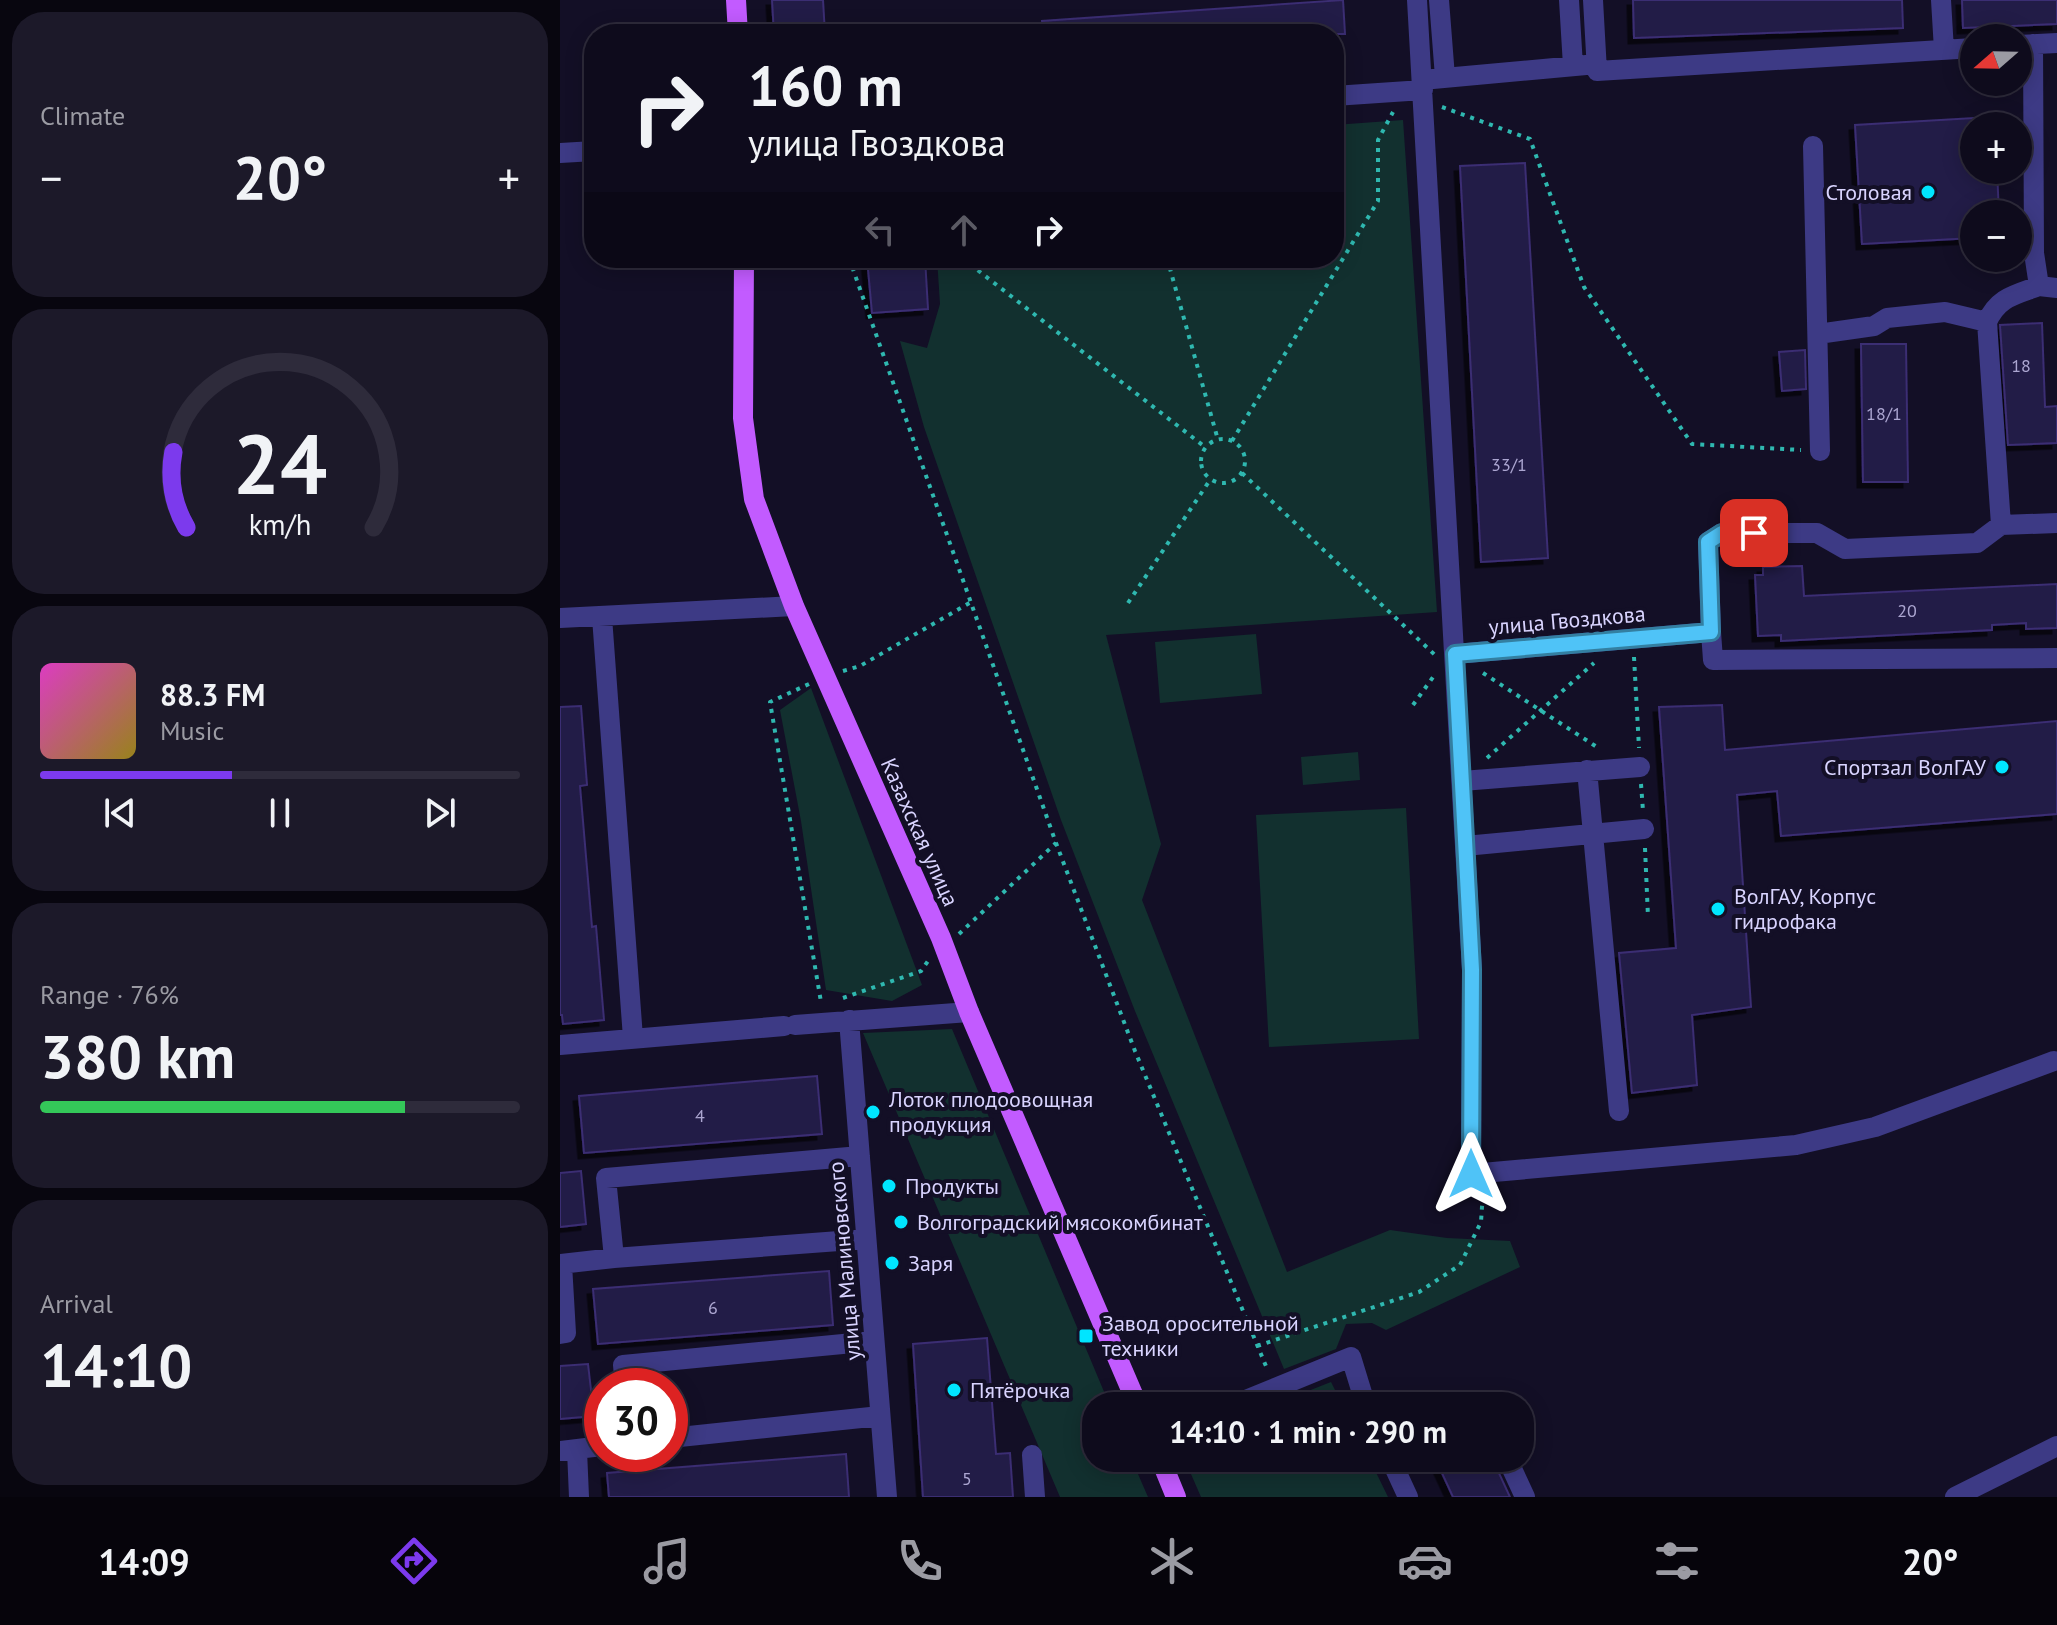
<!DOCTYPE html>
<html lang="en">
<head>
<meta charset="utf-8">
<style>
  body { margin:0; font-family:"PT Sans",sans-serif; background:#1c1929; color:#f1f3f6; height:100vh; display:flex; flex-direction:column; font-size:30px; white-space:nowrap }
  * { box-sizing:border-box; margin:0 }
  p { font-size:26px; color:#9b9ba3 }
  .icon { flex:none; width:44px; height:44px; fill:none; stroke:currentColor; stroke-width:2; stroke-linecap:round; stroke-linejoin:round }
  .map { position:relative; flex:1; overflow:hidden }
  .panel { display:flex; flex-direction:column; gap:12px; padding:12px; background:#08060f; width:560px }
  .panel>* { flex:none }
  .banner { position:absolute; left:24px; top:24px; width:760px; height:244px; border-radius:32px; box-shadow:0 4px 20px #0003,0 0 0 2px #2e2b3b; background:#0e0b1c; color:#f1f3f6; overflow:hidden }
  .needle { width:52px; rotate:250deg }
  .tools { position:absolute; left:1400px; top:24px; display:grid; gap:16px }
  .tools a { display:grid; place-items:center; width:72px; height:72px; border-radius:50%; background:#0e0b1c; box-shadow:0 4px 20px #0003,0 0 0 2px #2e2b3b; font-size:40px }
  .speed { position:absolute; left:24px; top:1368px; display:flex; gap:16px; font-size:40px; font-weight:700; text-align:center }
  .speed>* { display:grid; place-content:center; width:104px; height:104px; border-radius:50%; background:#0e0b1c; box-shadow:0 4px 20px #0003,0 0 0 2px #2e2b3b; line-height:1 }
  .speed .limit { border:12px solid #d22; background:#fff; color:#111 }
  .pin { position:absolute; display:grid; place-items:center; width:68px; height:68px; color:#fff; margin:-34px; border-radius:16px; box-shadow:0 4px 12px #0006 }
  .me { position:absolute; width:88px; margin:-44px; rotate:0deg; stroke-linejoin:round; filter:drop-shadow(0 0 6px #0008) }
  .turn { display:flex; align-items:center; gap:28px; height:168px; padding:0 32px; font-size:36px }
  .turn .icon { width:104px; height:104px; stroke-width:2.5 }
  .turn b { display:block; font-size:56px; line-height:68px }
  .lanes { display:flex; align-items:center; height:76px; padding:0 32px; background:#0003; justify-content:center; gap:40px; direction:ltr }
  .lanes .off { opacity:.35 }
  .big { font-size:60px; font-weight:800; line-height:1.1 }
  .panel .tile { flex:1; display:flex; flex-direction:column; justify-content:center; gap:12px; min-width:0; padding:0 28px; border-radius:32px; background:#1c1929 }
  .panel .dial { align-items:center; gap:0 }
  .dial svg { height:208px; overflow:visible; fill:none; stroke:#2e2b3b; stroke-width:7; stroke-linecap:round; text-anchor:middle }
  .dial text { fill:#f1f3f6; stroke:none }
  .song { display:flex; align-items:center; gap:24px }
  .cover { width:96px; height:96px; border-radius:12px; background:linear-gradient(135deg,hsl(310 70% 55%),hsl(50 70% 35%)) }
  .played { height:8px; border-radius:4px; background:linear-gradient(90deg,#7c3aed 40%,#2e2b3b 40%) }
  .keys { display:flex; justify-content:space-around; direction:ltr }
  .heat { display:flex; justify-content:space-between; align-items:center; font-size:44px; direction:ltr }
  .charge { height:12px; border-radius:6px; background:linear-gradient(90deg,#34c759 76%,#2e2b3b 0) }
  .trip { position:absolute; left:522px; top:1392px; width:452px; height:80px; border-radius:32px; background:#0e0b1c; box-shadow:0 4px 20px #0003,0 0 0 2px #2e2b3b; font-weight:800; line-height:80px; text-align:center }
  .dock { display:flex; height:128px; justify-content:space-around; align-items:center; background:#06040b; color:#9b9ba3 }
  .dock .icon { width:56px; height:56px }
  .dock .selected { color:#7c3aed }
  .dock b { font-size:36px; color:#f1f3f6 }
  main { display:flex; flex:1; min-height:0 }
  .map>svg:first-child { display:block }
</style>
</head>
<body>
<main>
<section class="panel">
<div class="tile"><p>Climate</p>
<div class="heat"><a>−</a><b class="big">20°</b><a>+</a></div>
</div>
<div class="tile dial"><svg viewBox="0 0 100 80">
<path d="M14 69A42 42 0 1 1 86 69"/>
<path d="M14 69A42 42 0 0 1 9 40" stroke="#7c3aed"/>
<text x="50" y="56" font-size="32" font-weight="700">24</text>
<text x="50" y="72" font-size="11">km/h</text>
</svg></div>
<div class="tile">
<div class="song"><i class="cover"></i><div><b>88.3 FM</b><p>Music</p></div></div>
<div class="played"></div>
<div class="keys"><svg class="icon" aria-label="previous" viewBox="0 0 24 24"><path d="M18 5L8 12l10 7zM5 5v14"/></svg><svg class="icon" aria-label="pause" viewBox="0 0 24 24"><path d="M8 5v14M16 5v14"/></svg><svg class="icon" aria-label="next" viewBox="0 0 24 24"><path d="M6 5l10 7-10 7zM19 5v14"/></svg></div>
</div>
<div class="tile"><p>Range · 76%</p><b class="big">380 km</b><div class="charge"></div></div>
<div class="tile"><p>Arrival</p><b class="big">14:10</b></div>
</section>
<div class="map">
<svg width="1497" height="1497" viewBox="0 0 1497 1497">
  <defs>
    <filter id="shadow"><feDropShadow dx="-5.5" dy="5.5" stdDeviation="0" flood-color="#0009"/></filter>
  </defs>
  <rect width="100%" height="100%" fill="#130f26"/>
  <path fill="#12302f" d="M843,120l34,492 -331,23 55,209 -19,56 145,372 103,-42 57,8 63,3 10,26 -134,63 -14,-7 -26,1 -10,25 -52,20 -149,-358 -74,-191 -137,-393 -24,-86 27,7 13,-44 -3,-46h397v-133z
    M696,634l6,60 -102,9 -5,-61z
    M251,688l111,297 -30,16 -66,-11 -25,-169 -21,-111z
    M798,752l2,28 -57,5 -2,-28z
    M846,808l13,231 -150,8 -13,-232z
    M392,1029l158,377h-14v52h35l17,39h-88l-197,-464z
    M771,1382l12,24h-73z
    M624,1458h185l19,39h-187z"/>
  <path fill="#241b47" stroke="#3b2d73" stroke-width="2" filter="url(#shadow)" d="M212,0h51l2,34h-51z
    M783,0l2,34h-302l-1,-13z
    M1073,0h269l1,28 -269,10z
    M1402,0h95v24l-94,4z
    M1414,118v52h23l2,44h-25v24l-112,6 -7,-119z
    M965,163l23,395 -67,4 -21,-396z
    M307,258h58l3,51 -56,4z
    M1482,323l3,84 12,-1v37l-49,2 -8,-120z
    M1301,344h45l2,138h-45z
    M1245,350l1,39 -24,2 -3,-39z
    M1242,566l2,30 253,-12v44l-31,1v-6l-34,2v5l-211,11v-6l-23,1 -3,-61h8v-8z
    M1162,705l3,45 332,-29v93l-276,22 -4,-45 -40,4 14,212 -59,8 5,70 -65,8 -13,-140 57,-5 -17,-241z
    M21,706l6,79 -7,1 12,141 4,-1 8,94 -41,4 -1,-9h-2v-308z
    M257,1076l5,58 -238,19 -5,-57z
    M21,1171l5,53 -26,3v-54z
    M269,1271l4,54 -235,19 -5,-55z
    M427,1338l9,116 14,-1 3,44h-90l-10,-153z
    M28,1364l6,52 -34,3v-53z
    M286,1454l3,43h-240l-2,-24z
    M875,1458h57l18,39h-57z"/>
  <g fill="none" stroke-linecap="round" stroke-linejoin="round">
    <path stroke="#2fb8b0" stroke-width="4" stroke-dasharray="4 6" stroke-linecap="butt" d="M882,107l88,32 54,148 108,157 109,6
      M289,258l207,585 79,208 133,320
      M402,258l243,189
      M607,258l51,182
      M641 461a22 22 0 1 1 44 0a22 22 0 1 1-44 0Z
      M672,441l146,-240v-61l15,-28
      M682,473l193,182
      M568,603l82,-123
      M1074,657l5,91
      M283,671l17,-5 111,-64
      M923,673l117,76
      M249,684l-39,18 51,300
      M853,705l23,-32
      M927,758l107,-95
      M1081,784l2,27
      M1085,848l3,69
      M399,934l97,-91
      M283,998l78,-27 7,-10
      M697,1346l162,-54 41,-27 21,-43 2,-30"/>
    <path stroke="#3d3a85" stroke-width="20" d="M857,0l55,970 -1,204 325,-29 79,-18 179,-66
      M879,0l6,77
      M1009,0l4,66
      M1033,0l4,71 377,-23
      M1381,0l3,50
      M1473,44l1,209 5,33 18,2
      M1458,45l39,-2
      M862,80l175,-16
      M774,96l89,-6
      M1253,146l7,305
      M0,153l34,-2
      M1258,334l56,-8 13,-8 58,-6 42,10
      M1441,525l-14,-203c11,-25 28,-27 52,-36
      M42,617l31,421
      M0,618l234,-12
      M1151,632l2,28 344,-2
      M895,654l256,-22 -3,-90 14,-9h95l28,16 132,-6 24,-18 56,-2
      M1027,770l32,341
      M902,781l178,-14
      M905,846l179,-17
      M289,1020l38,477
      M235,1025l174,-13
      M0,1045l224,-19
      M300,1156l-254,22 8,80 252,-19
      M0,1264l54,-6
      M0,1334l6,-1 -4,-69
      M65,1386l-2,-21 251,-24
      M671,1406l120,-49 15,49
      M110,1438l210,-22
      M17,1450l2,47
      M0,1451l42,-5
      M472,1455l3,42
      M830,1458l18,39
      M947,1458l18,39
      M1395,1497l102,-51"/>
    <path stroke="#c25bff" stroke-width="20" d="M176,0l2,34
      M184,258l-1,160 11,81 40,107 147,332 28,74 169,394
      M600,1458l16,39"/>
  </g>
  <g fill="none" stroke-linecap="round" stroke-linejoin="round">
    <g stroke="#337fa1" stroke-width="20">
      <path id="route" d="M911,1174l1,-204 -17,-316 256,-22 -3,-90 14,-9h32"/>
    </g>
    <use href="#route" stroke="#4fc3f7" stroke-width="14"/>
  </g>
  <g fill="#00e5ff" stroke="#130f26" stroke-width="3">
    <circle cx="1368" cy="192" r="8"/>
    <circle cx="1442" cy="767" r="8"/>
    <circle cx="1158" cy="909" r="8"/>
    <circle cx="313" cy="1112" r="8"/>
    <circle cx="329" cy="1186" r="8"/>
    <circle cx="341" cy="1222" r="8"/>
    <circle cx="332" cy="1263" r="8"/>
    <rect x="518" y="1328" width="16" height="16" rx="4"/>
    <circle cx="394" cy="1390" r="8"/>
  </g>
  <g text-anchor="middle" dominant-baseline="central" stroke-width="8" stroke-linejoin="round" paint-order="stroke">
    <g font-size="18" fill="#aca6d1">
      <text x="1461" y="365">18</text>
      <text x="1324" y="413">18/1</text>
      <text x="949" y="464">33/1</text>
      <text x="1347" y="610">20</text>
      <text x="140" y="1115">4</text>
      <text x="153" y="1307">6</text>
      <text x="407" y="1478">5</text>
    </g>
    <g font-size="22" fill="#d9d4ff" stroke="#130f26" text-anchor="start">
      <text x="1352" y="192" text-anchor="end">Столовая</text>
      <text x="1426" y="767" text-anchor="end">Спортзал ВолГАУ</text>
      <text x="1174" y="896">ВолГАУ, Корпус<tspan x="1174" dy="25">гидрофака</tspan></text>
      <text x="329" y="1099">Лоток плодоовощная<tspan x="329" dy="25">продукция</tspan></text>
      <text x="345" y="1186">Продукты</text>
      <text x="357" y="1222">Волгоградский мясокомбинат</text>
      <text x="348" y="1263">Заря</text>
      <text x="542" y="1323">Завод оросительной<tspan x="542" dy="25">техники</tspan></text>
      <text x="410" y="1390">Пятёрочка</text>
    </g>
    <g font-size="22" fill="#d9d4ff" stroke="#130f26">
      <text transform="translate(1007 620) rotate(-5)">улица Гвоздкова</text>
      <text transform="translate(360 832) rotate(66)">Казахская улица</text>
      <text transform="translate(284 1261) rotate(-95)">улица Малиновского</text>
    </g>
  </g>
</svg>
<div class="tools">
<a><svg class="needle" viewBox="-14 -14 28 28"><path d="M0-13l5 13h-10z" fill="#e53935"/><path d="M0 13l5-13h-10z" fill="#9b9ba3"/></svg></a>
<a>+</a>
<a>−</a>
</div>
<div class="speed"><div class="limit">30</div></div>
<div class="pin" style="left:1194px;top:533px;background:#d93025"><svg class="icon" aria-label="arrive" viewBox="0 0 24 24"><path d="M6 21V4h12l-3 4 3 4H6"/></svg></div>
<svg class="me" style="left:911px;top:1174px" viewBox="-20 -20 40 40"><path d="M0-17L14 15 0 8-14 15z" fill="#4fc3f7" stroke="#fff" stroke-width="4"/></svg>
<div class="trip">14:10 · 1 min · 290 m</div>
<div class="banner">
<div class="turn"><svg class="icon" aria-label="right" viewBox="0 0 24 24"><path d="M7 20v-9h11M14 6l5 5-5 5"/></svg><div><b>160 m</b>улица Гвоздкова</div></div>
<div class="lanes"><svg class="icon off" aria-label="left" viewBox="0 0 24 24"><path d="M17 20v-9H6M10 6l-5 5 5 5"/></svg><svg class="icon off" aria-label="ahead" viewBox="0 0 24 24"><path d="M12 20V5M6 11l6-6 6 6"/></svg><svg class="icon" aria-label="right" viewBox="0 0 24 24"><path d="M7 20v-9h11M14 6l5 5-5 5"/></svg></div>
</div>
</div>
</main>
<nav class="dock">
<b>14:09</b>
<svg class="icon selected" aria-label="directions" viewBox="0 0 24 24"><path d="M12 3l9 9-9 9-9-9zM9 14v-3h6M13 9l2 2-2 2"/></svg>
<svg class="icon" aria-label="music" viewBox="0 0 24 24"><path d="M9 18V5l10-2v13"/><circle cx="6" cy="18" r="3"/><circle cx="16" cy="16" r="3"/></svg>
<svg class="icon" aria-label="phone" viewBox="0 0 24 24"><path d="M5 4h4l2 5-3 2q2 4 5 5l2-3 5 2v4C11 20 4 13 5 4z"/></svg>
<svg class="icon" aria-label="climate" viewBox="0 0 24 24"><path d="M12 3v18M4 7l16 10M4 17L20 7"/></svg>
<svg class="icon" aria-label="car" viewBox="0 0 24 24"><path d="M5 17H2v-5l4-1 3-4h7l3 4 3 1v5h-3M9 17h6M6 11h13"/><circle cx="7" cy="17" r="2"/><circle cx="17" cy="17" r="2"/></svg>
<svg class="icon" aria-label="filters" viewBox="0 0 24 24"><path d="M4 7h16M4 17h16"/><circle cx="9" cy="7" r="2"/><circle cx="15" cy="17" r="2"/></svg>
<b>20°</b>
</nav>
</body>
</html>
